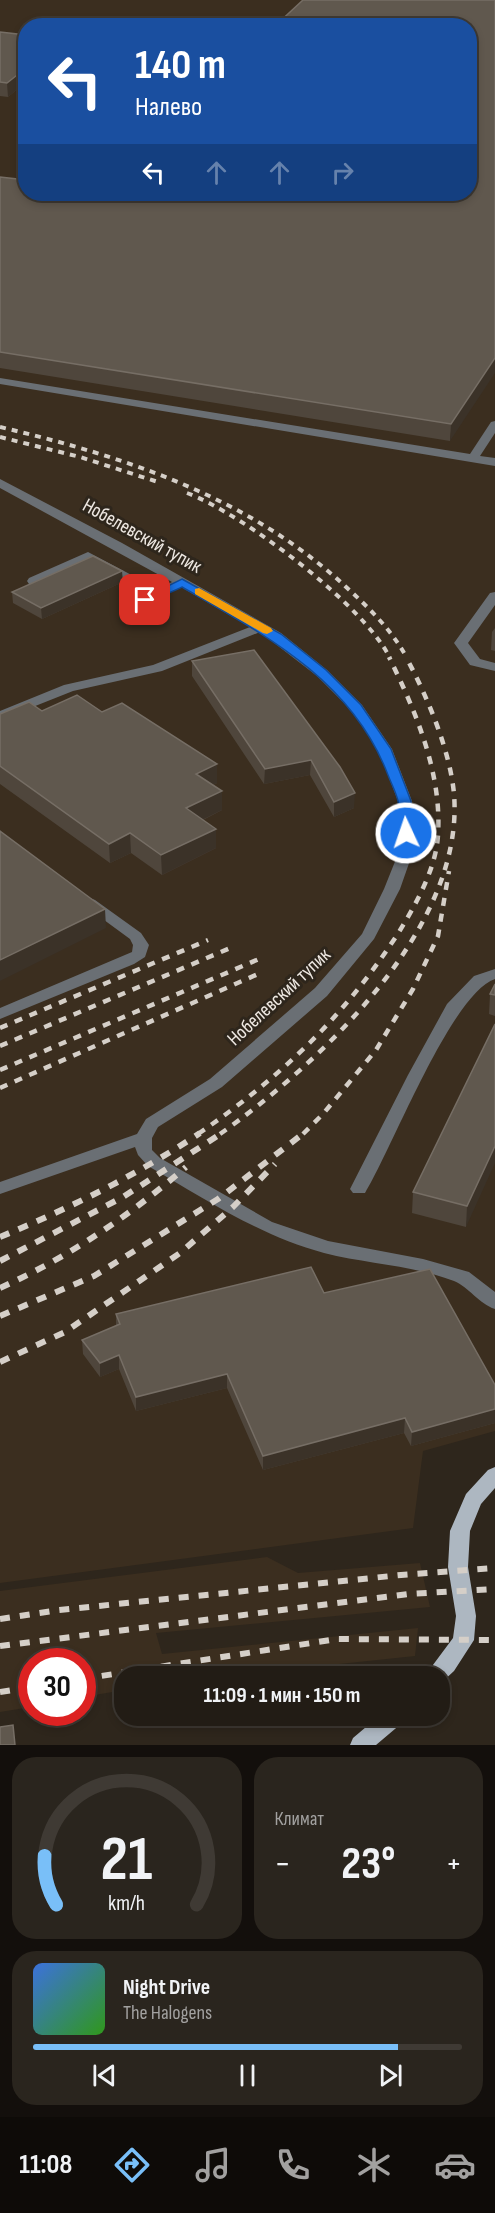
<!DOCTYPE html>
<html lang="ru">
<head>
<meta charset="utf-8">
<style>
  body { margin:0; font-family:"Sofia Sans Condensed",sans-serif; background:#2a251e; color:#f1f3f6; height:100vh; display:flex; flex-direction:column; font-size:22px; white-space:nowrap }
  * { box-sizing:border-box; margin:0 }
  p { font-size:20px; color:#a2a1a0 }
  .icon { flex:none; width:33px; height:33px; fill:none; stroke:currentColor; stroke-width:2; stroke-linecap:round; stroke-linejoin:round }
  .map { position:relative; height:1745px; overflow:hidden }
  .side { display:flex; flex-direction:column; gap:12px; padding:12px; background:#130f0c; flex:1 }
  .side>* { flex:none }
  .guide { position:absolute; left:18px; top:18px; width:459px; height:183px; border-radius:24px; box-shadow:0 3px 9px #0003,0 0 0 2px #3f3a34; background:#1a4fa0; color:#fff; overflow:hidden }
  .speed { position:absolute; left:18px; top:1648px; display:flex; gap:12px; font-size:30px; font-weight:700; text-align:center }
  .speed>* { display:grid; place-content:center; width:78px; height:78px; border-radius:50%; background:#221c15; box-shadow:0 3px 9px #0003,0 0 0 2px #3f3a34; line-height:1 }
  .speed .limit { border:9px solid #d22; background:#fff; color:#111 }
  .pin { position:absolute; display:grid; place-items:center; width:51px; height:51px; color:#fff; margin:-26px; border-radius:12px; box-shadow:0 3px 9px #0006 }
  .me { position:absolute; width:66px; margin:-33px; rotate:357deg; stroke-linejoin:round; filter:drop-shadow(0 0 4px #0008) }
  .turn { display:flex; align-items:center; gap:21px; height:126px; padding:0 18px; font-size:27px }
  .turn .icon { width:78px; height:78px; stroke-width:2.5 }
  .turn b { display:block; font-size:42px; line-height:51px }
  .lanes { display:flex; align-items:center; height:57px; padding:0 18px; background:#0003; justify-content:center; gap:30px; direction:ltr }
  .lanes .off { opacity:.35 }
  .big { font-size:45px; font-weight:700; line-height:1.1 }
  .side .widget { flex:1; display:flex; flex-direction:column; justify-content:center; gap:9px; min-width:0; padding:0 21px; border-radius:24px; background:#2a251e }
  .side .dial { align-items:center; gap:0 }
  .dial svg { height:156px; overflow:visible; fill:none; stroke:#3f3a34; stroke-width:7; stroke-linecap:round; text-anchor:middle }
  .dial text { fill:#f1f3f6; stroke:none }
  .song { display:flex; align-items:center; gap:18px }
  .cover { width:72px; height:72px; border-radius:9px; background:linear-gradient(135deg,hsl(220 70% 55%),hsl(110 70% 35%)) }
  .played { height:6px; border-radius:3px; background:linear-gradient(90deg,#79bff8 85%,#3f3a34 85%) }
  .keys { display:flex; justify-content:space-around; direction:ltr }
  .heat { display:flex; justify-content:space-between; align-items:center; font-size:33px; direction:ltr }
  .side .tiles { flex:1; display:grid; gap:12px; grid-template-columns:1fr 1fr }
  .widget:last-child { grid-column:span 2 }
  .trip { position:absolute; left:114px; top:1666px; width:336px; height:60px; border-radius:24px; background:#221c15; box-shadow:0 3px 9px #0003,0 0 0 2px #3f3a34; font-weight:700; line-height:60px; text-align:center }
  .tabs { display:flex; height:96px; justify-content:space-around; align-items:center; background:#0e0b08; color:#a2a1a0 }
  .tabs .icon { width:42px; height:42px }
  .tabs .current { color:#79bff8 }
  .tabs b { font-size:27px; color:#f1f3f6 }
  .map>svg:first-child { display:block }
</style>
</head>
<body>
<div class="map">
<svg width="495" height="1745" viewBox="0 0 495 1745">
  <rect width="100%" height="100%" fill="#2e261c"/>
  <path fill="#3b2e1f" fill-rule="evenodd" d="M0,0h495v1431l-72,20 -10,77 -413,55zM26,26h444v168h-444z
    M267,1557l31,16 122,-10 10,44 -274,26 6,21 256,-26 -3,28 -199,21h-92v13l-41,7 -1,-35h-50l-1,45 -31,5v-121z"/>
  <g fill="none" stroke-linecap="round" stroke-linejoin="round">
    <path fill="#6a6f74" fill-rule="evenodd" d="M0,378l470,76 21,-32 4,-1v12l-15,23 15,2v8l-495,-82z
      M0,479l122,64 159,90 46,37 35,35 30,44 20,52 2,48 -14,40 -26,50 -47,57 -105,91 -64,40 -6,11v12l8,8 112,64 56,19 95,18 46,13 26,20v17c-16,-5 -26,-22 -41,-28 -42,-16 -87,-17 -130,-28 -64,-17 -119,-54 -176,-87l-10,-11 -3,-8 -135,47v-12l137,-48 9,-15 64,-40 105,-91 47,-54 22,-45 16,-40 -2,-48 -20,-52 -26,-38 -35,-35 -57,-44 -98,39 -89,20 -73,29v-9l64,-26 89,-20 97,-38 -69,-40 -43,21h-10l-1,-3 1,-3 19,-9 -59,-32 -51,23h-8l-2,-3 2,-3 59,-26 70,37 14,-7 -172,-94z
      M495,592v13l-27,38 12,16 15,4v8l-25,-6 -16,-22 36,-50z
      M90,898l5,2 46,33 8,12 -4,12 -11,7 -134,55v-11l132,-56 1,-7 -3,-6 -45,-33 -3,-3z
      M495,969v10c-44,15 -103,170 -130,214h-12l-3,-4 58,-114 39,-71 27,-28z"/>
    <path fill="#adb7c1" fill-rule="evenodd" d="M495,1467v21l-14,16 -11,27 -2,36 8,49 -2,24 -20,31 -14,13v-7h-16l29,-39 3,-22 -8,-49 2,-36 16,-37 22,-24z
      M379,1716h26l-3,7 -26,22h-26l3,-7z"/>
    <path stroke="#d5cfc8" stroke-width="4" stroke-dasharray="6 6" stroke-linecap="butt" d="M0,427c126,30 248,70 345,159 24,22 46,43 62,72
      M0,437l80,20 78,25
      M187,493c56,21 177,112 203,165"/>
    <path stroke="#d5cfc8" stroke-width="4.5" stroke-dasharray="8 8" stroke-linecap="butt" d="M0,1028l208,-88
      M0,1046l235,-100
      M0,1070l259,-111
      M0,1088l258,-114
      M198,1134c83,-57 146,-117 201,-202 17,-28 37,-63 39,-97 4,-62 -22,-123 -49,-178
      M220,1134c99,-70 245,-206 234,-340 -4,-44 -27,-98 -48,-137
      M303,1134l20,-20 53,-64 37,-61 25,-53 11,-65"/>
    <path stroke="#d5cfc8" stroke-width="6" stroke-dasharray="10 10" stroke-linecap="butt" d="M0,1237c70,-29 137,-62 200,-104
      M0,1261l123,-64 99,-64
      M0,1288c69,-31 129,-72 186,-121
      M0,1316l94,-40 124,-77 86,-66
      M0,1362l65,-30 115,-79 53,-46 42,-43
      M0,1619l59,-9 342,-35 94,-7
      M0,1646l408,-52 87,-5
      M82,1679l255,-40 158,1
      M0,1692l32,-5"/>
  </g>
  <path fill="#4f463c" d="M495,0l-45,441 -450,-73v-191l26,17h444z
    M0,32l26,3v47l-18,15 -8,-1z
    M123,582l-81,37 -29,-16 -1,-11z
    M495,628v23l-4,-1 1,-18z
    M254,650l100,158 -20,9 -24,-42 -46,9 -72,-108v-15z
    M42,711l60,1 115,71 -4,2 9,25 -19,10 13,9v19l-54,27 -31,-22 -21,10 -110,-79v-70z
    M495,984v32l-6,-2 1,-20z
    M495,1024l-29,203 -54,-14 1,-21z
    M324,1293l171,92v38l-84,23 -7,-13 -141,37 -36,-82 -91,23 -17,-42 -19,8 -17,-23 -1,-14 34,-14v-12z"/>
  <path fill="#3b3228" d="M26,68v14l-18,15 -1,-14z
    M495,358v15l-45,68 1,-17z
    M122,571l1,11 -81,37 -1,-11z
    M311,760l-1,15 -46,9 1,-15z
    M217,764v19l-20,10 -1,-19z
    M222,791v19l-36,18v-20z
    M355,793l-1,15 -20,9v-15z
    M216,829v19l-54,27 -1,-20z
    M130,833l1,20 -21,10 -1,-19z
    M105,909l1,19 -106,53v-21z
    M495,1146v17l-29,64 1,-21z
    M119,1355v14l-19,8v-14z
    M227,1374v14l-91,23v-14z
    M495,1409v14l-84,23 1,-14z
    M405,1418l-1,15 -141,37v-14z"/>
  <path fill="#60584e" stroke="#766e65" stroke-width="1.5" d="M303,0h192v358l-44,66 -451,-72v-175l26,3v14h444v-168h-195z
    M0,32l26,3v33l-19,15 -7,-1z
    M93,556l29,15 -81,37 -29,-16z
    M254,650l86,117 15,26 -21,9 -23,-42 -46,9 -73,-108z
    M77,695l25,17 20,-9 95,61 -21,10 26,17 -36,17 30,21 -55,26 -31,-22 -21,11 -109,-78v-52l29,-12 13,9z
    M0,831l105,78 -105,51z
    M495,984v11l-5,-1z
    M495,1024v122l-28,60 -54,-14z
    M311,1267l13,26 106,-24 65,116v24l-83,23 -7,-14 -142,38 -36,-82 -91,23 -17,-42 -19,8 -18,-23 38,-16 -4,-10z
    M13,1725l2,20h-15v-18z"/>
  <path fill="#1a73e8" stroke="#114b97" stroke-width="1.5" d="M182,579l99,55 45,36 35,35 30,44 20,52 2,32 -2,3h-9l-2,-3c-1,-10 0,-22 -2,-32 -2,-9 -7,-18 -10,-26 -36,-95 -123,-140 -206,-188l-33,15 -4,1 -6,-3z"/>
  <path fill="#f59e0b" d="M199,588l72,40 2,3 -6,3 -4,-1 -68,-39v-5z"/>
  <g text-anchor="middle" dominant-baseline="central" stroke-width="6" stroke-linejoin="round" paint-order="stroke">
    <g font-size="20" fill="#eee8e2" stroke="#2e261c">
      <text transform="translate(142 536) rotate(29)">Нобелевский тупик</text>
      <text transform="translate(279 997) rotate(-43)">Нобелевский тупик</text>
    </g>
  </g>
</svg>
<div class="speed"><div class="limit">30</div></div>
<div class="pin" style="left:145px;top:600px;background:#d93025"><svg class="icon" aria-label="arrive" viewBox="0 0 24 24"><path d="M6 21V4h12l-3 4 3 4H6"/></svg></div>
<svg class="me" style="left:406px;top:833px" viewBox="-20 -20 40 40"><circle r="17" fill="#1a73e8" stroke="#fff" stroke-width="3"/><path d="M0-11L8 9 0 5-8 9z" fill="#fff"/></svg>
<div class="trip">11:09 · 1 мин · 150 m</div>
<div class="guide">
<div class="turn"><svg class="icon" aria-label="left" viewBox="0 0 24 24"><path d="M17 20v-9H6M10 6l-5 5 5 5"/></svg><div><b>140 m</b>Налево</div></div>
<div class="lanes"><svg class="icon" aria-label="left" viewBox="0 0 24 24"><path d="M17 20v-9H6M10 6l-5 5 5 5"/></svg><svg class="icon off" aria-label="ahead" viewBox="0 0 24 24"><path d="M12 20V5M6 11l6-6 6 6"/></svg><svg class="icon off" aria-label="ahead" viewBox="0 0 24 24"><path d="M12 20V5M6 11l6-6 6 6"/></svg><svg class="icon off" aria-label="right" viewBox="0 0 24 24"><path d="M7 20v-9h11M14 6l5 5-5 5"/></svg></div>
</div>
</div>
<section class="side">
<div class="tiles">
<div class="widget dial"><svg viewBox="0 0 100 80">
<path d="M14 69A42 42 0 1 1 86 69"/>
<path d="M14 69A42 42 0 0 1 8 44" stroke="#79bff8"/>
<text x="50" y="56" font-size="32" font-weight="700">21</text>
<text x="50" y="72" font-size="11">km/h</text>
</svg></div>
<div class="widget"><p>Климат</p>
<div class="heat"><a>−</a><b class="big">23°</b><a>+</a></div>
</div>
<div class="widget">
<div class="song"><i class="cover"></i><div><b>Night Drive</b><p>The Halogens</p></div></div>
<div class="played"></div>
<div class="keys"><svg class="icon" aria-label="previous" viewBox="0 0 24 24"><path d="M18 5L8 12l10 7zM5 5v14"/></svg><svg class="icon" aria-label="pause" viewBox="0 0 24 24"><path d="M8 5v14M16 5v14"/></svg><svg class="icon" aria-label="next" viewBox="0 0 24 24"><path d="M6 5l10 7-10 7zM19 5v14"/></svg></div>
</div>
</div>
</section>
<nav class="tabs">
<b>11:08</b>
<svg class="icon current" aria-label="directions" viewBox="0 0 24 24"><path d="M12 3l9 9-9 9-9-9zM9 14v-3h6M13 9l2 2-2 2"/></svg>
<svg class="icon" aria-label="music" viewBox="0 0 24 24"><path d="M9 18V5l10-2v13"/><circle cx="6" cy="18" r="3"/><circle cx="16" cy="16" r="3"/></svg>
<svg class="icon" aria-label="phone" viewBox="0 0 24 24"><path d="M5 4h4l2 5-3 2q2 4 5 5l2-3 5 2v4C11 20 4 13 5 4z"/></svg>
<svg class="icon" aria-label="climate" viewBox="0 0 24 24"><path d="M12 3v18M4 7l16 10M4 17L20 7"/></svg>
<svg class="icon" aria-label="car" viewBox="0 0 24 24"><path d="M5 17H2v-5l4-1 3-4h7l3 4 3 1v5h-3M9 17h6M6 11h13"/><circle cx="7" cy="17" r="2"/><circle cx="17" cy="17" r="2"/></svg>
</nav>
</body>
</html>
